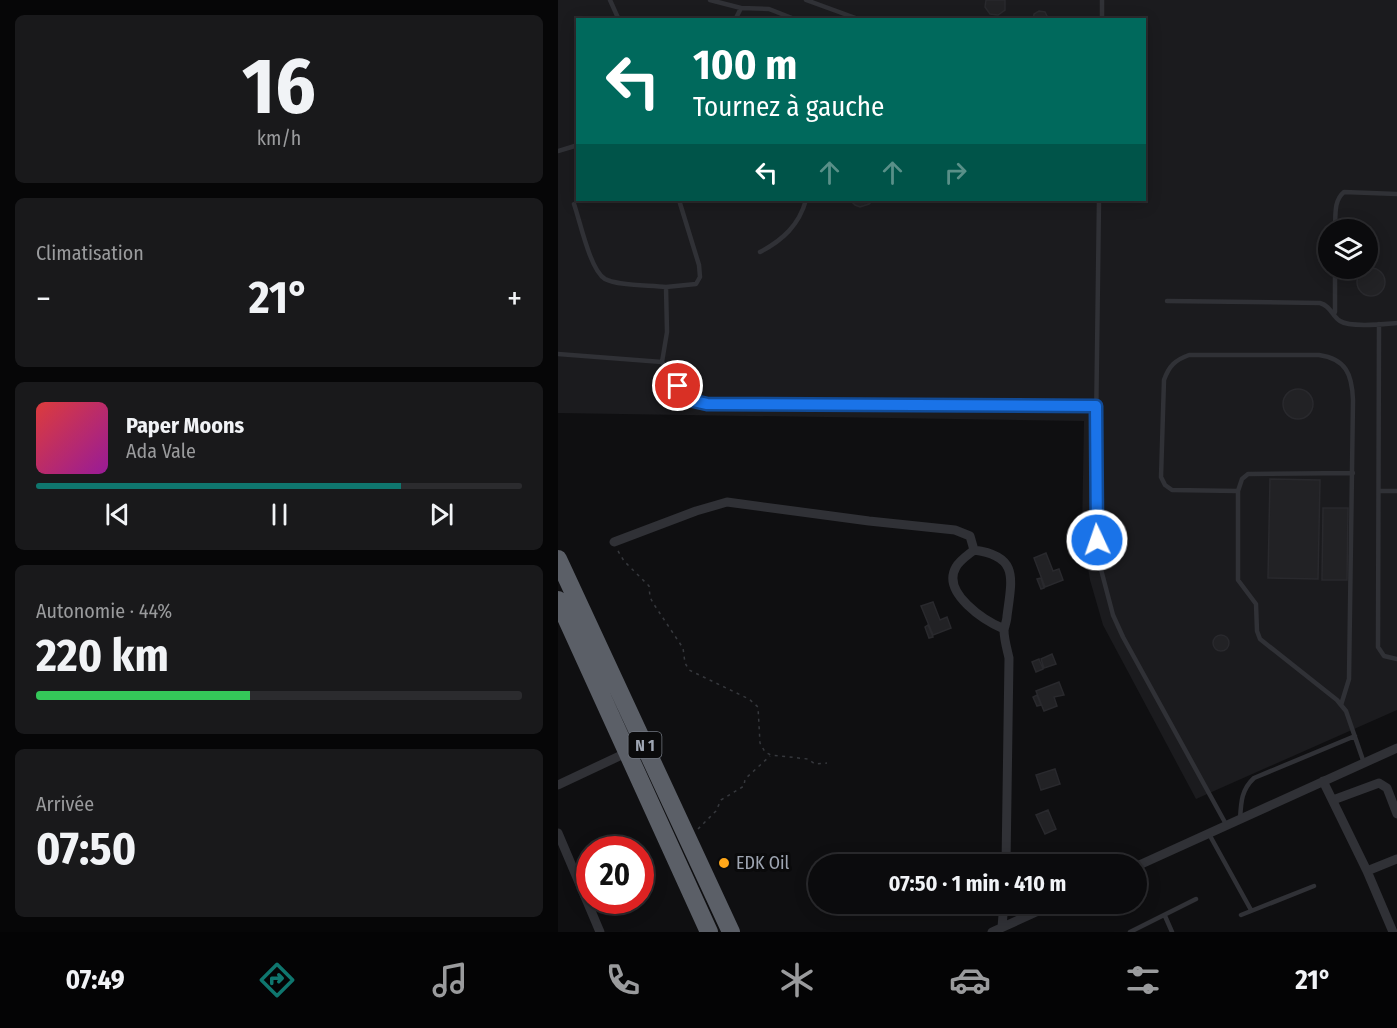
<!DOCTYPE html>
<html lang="fr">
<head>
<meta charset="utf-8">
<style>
  body { margin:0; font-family:"Fira Sans Condensed",sans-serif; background:#19191b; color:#f1f3f6; height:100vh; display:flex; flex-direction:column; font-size:22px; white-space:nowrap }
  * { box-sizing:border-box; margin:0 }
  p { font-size:20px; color:#9a9b9d }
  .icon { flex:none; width:33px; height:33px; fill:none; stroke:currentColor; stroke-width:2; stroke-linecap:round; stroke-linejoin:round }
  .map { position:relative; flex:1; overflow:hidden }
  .details { display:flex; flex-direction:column; gap:15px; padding:15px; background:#060607; width:558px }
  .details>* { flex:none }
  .banner { position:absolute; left:18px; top:18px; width:570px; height:183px; border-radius:0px; box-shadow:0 3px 15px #0003,0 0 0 2px #2b2b2e; background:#00695c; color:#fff; overflow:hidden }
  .tools { position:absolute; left:760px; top:219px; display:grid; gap:12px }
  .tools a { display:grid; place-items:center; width:60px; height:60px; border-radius:50%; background:#0b0b0d; box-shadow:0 3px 15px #0003,0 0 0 2px #2b2b2e; font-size:30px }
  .speed { position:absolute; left:18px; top:836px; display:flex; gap:12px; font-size:30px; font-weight:700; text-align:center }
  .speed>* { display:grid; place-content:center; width:78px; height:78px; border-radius:50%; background:#0b0b0d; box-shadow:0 3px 15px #0003,0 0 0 2px #2b2b2e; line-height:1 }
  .speed .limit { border:9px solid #d22; background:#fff; color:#111 }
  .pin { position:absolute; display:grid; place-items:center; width:51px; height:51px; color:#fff; margin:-26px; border:3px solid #fff; border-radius:50%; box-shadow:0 2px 6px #0007 }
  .me { position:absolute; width:66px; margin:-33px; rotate:357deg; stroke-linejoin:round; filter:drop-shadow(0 0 4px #0008) }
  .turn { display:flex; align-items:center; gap:21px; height:126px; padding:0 18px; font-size:27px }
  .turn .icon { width:78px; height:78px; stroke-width:2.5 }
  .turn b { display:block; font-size:42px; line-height:51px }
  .lanes { display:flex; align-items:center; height:57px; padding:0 18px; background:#0003; justify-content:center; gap:30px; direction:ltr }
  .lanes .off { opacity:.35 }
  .big { font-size:45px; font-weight:700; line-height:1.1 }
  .details .card { flex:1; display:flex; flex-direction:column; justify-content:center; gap:9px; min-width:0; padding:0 21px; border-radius:9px; background:#19191b }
  .details .dial { align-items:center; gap:0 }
  .dial b { font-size:78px; line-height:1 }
  .song { display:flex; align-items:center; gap:18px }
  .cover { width:72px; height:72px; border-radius:9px; background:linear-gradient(135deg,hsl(0 70% 55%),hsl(300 70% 35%)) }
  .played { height:6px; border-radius:3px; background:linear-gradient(90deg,#0f766e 75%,#2b2b2e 75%) }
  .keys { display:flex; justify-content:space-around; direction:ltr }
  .heat { display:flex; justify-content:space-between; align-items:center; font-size:33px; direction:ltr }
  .charge { height:9px; border-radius:4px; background:linear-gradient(90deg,#34c759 44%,#2b2b2e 0) }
  .trip { position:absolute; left:250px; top:854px; width:339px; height:60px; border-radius:30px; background:#0b0b0d; box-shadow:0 3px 15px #0003,0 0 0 2px #2b2b2e; font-weight:700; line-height:60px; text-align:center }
  .tab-bar { display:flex; height:96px; justify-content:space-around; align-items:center; background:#040405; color:#9a9b9d }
  .tab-bar .icon { width:42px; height:42px }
  .tab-bar .selected { color:#0f766e }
  .tab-bar b { font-size:27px; color:#f1f3f6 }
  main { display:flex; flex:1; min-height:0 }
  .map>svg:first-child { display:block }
</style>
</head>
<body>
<main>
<section class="details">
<div class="card dial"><b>16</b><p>km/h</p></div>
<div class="card"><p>Climatisation</p>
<div class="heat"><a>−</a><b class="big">21°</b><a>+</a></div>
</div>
<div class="card">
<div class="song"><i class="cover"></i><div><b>Paper Moons</b><p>Ada Vale</p></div></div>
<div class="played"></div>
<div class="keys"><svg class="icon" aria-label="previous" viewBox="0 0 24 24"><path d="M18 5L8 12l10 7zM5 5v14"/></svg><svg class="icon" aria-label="pause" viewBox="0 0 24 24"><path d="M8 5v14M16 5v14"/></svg><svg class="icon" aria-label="next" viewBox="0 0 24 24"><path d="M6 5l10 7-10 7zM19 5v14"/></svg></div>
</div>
<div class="card"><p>Autonomie · 44%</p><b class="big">220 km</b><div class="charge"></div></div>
<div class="card"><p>Arrivée</p><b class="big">07:50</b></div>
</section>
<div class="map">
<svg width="839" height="932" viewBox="0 0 839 932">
  <rect width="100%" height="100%" fill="#0f0f11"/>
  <path fill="#1b1b1e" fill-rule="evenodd" d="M0,0h839v710l-201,89 -93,-174 -13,-45 -8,-47 2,-112 -526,-8zM20,20h566v180h-566zM771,230h39v38h-39z"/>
  <path fill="#222225" stroke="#29292d" stroke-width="1.5" d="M428,0h19v10l-7,5 -8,-1 -5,-7z
    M481,11l6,1 4,8h-16l1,-6z
    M292,200h23l-4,4 -9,3 -5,-2z
    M435,200h86v2z
    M799 282a14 14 0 1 1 28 0a14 14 0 1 1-28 0Z
    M725 404a15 15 0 1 1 30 0a15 15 0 1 1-30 0Z
    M712,479l50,1 -2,99 -50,-1z
    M765,508h25l-1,72h-25z
    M488,553l7,18 6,-2 4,11 -18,7 -11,-29z
    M483,578l3,10 -3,1 -4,-10z
    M375,602l7,18 7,-3 4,11 -18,7 -12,-29z
    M370,625l5,12 -4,1 -4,-11z
    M655 643a8 8 0 1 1 16 0a8 8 0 1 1-16 0Z
    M494,654l4,10 -12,4 -3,-9z
    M481,659l4,10 -7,3 -4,-10z
    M501,682l5,13 -10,2 3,9 -13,5 -8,-20z
    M479,695l4,10 -4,1 -4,-9z
    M497,769l5,15 -19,6 -5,-15z
    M490,810l8,19 -11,5 -9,-19z"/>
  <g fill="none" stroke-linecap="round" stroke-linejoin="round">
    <path stroke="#36383d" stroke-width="1.5" stroke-dasharray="3 4.5" stroke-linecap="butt" d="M60,551l6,10 25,25 1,11 3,6 30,45 2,15 4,7 60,29 9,8 2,36 5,9 6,3 37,4 7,5 12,-1
      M140,829l18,-18 5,-11 23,-14 1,-7 25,-23"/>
    <path stroke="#303136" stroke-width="4.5" d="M52,0l9,20
      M152,0l31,8 28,1 28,11
      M248,0l55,20
      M177,20l6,-12
      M544,20v-20
      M0,151l20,-6
      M541,200l-4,306 3,52 15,57 10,22 104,189
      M16,204c6,17 16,66 31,75 13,7 45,6 61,8
      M777,230c1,-13 -2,-29 9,-38l53,2
      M202,252c23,-12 39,-27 46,-52
      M609,301l153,2c11,3 12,13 20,18 11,7 44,3 57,2
      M777,312v-44
      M821,324l-1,323 6,9 13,3
      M0,354l104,8 23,37 22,5 389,2
      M104,362l5,-30 -1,-45 30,-3 4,-7 -1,-12 -20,-65
      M680,491l4,-12 6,-5 105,-1
      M822,491h17
      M783,705l-4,-5 -77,-61 -3,-8 -1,-27 -18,-24v-89l-66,-1 -7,-5 -4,-8 3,-97c5,-14 11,-20 25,-25h130c27,4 33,19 34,45l-4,279 -8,26 5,6 18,52
      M682,820c1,-17 1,-30 14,-42l101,-42
      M651,834l42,76
      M683,915l73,-29
      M607,916l7,16
      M572,932l66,-33"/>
    <path stroke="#303136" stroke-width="9" d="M56,542l82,-31 31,-9 142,19 86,9 15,6 4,14
      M446,629c-19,-8 -63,-36 -48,-62 4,-7 12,-12 18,-17 45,6 38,28 33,66 0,4 -2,9 -3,14 0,9 3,19 5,28l-3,206
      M765,781l44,90 26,61
      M0,785l70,-33
      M775,800l46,-17 8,5 10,26
      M0,833l42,99
      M579,866l260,-118
      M809,871l30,-12
      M444,927l2,-24
      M434,932l64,-29"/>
    <path stroke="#5b5f67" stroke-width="18" d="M0,559l173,373
      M0,600l151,332"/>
  </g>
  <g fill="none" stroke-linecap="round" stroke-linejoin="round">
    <g stroke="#114b97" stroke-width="15">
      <path id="route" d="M120,386l7,13 22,5 389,2 1,134"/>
    </g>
    <use href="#route" stroke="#1a73e8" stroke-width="10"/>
  </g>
  <circle fill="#ffa719" stroke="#0a0a0b" stroke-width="2" cx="166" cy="863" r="6"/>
  <g text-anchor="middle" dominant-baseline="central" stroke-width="6" stroke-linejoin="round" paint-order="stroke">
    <rect fill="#0a0a0b" stroke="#727781" stroke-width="1.5" x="70.5" y="732" width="33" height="26" rx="4.5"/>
    <g font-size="16" font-weight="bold" fill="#9fa6b3">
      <text x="87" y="745">N 1</text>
    </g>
    <g font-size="18" fill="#9fa6b3" stroke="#0a0a0b" text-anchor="start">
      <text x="178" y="863">EDK Oil</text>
    </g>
  </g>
</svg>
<div class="tools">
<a><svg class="icon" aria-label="layers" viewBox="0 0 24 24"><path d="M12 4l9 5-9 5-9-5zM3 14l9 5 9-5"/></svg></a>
</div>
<div class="speed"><div class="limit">20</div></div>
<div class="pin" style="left:120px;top:386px;background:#d93025"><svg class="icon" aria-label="arrive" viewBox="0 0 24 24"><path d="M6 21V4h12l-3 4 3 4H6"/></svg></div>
<svg class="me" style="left:539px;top:540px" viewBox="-20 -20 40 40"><circle r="17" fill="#1a73e8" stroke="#fff" stroke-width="3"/><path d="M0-11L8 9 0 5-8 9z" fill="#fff"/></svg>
<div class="trip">07:50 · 1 min · 410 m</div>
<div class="banner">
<div class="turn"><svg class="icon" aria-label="left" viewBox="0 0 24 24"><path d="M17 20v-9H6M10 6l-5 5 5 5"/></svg><div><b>100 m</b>Tournez à gauche</div></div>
<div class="lanes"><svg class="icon" aria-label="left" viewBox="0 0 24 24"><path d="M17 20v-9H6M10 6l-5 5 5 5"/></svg><svg class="icon off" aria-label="ahead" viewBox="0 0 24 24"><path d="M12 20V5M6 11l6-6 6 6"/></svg><svg class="icon off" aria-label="ahead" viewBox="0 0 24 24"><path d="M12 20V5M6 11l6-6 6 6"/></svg><svg class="icon off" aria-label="right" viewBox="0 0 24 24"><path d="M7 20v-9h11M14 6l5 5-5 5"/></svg></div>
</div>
</div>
</main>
<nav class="tab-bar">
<b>07:49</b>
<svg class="icon selected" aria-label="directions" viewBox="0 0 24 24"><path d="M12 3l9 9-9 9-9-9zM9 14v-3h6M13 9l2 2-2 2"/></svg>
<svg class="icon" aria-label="music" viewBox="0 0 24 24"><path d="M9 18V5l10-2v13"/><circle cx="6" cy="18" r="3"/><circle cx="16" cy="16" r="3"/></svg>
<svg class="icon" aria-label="phone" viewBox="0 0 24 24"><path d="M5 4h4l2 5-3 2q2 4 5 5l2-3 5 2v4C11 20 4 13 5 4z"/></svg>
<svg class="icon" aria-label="climate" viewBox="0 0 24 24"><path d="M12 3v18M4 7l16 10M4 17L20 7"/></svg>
<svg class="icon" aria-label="car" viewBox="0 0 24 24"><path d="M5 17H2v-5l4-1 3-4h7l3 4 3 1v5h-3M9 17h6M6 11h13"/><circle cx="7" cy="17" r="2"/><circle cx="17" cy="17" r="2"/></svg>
<svg class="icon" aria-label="filters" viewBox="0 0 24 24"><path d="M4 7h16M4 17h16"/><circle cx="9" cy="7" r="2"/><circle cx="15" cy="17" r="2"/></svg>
<b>21°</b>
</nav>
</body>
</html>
